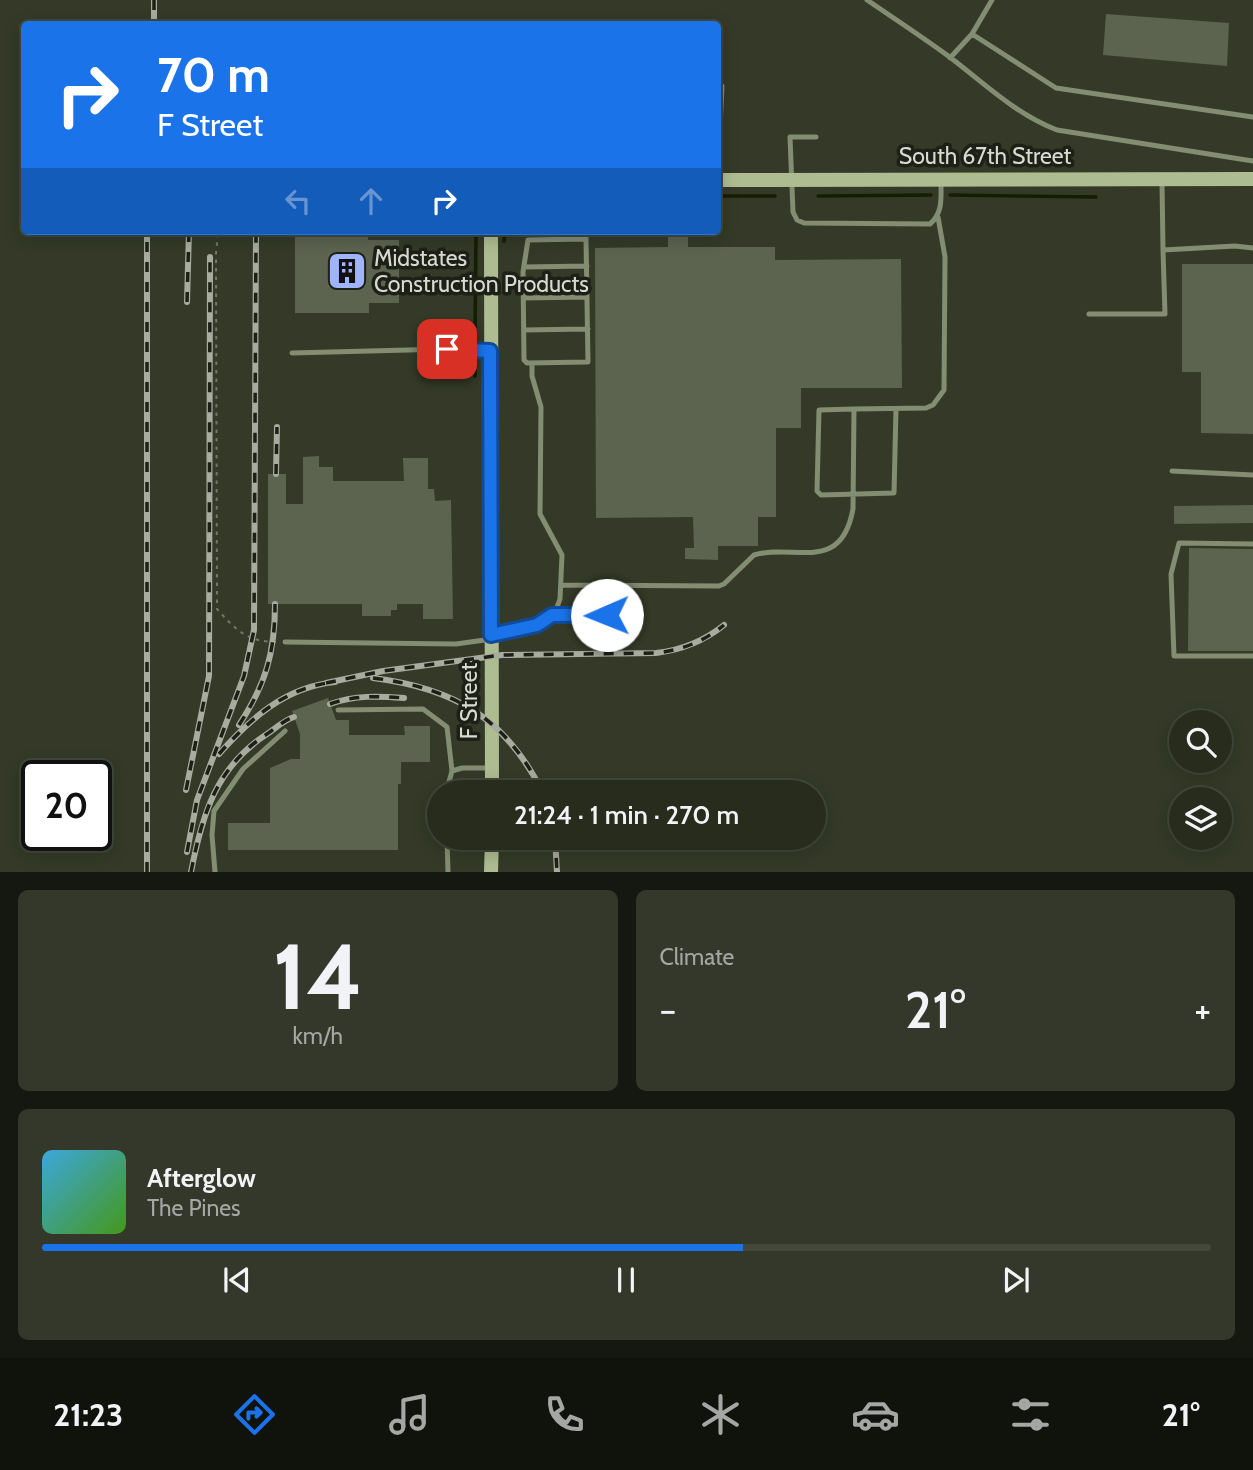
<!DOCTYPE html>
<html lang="en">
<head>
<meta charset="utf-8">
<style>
  body { margin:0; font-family:Cabin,sans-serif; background:#33382a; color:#f1f3f6; height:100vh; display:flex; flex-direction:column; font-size:26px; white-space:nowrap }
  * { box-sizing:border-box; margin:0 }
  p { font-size:23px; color:#a4a7a4 }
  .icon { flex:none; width:38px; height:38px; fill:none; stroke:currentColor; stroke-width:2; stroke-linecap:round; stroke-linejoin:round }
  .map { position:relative; height:872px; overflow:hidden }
  .sheet { display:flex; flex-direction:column; gap:18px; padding:18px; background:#151810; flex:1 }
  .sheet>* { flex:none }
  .hud { position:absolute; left:21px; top:21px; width:700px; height:214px; border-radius:7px; box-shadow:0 4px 18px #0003,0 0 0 2px #43483b; background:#1a73e8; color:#fff; overflow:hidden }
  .controls { position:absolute; left:1169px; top:710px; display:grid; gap:14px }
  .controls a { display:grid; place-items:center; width:63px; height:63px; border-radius:50%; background:#272c1d; box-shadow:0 4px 18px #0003,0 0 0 2px #43483b; font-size:35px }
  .speed { position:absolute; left:21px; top:760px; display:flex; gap:14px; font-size:35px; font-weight:700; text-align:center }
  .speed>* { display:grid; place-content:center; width:91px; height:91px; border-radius:50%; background:#272c1d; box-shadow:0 4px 18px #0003,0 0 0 2px #43483b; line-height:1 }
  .speed .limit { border:4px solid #111; border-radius:10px; background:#fff; color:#111 }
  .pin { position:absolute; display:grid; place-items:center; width:60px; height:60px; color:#fff; margin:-30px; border-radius:14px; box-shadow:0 4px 10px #0006 }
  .me { position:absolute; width:77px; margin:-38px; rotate:269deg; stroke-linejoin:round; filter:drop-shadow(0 0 5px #0008) }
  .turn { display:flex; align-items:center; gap:24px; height:147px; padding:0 21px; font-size:32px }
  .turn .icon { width:91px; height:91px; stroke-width:2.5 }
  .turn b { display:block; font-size:49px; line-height:60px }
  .lanes { display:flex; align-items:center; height:66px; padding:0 21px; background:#0003; justify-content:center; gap:35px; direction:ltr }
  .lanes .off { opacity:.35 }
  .big { font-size:52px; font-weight:600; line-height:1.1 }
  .sheet .card { flex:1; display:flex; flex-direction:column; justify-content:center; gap:10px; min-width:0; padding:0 24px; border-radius:10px; background:#33382a }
  .sheet .dial { align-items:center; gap:0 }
  .dial b { font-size:91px; line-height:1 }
  .song { display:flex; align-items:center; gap:21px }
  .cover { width:84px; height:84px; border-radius:10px; background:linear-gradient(135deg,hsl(200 70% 55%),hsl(100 70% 35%)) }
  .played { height:7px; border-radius:4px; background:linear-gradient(90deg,#1a73e8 60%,#43483b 60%) }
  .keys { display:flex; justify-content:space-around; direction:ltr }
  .heat { display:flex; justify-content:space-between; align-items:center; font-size:38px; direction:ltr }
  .sheet .tiles { flex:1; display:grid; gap:18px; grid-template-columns:1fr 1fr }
  .card:last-child { grid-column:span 2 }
  .trip { position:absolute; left:427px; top:780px; width:399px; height:70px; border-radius:35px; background:#272c1d; box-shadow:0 4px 18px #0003,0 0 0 2px #43483b; font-weight:600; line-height:70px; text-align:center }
  .dock { display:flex; height:112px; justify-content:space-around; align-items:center; background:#10120c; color:#a4a7a4 }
  .dock .icon { width:49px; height:49px }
  .dock .active { color:#1a73e8 }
  .dock b { font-size:32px; color:#f1f3f6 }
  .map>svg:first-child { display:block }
</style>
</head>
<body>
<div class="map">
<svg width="1253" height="872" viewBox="0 0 1253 872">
  <rect width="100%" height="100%" fill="#343a27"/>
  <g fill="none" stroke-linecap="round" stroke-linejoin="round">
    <path stroke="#161e00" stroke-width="3.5" d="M950,195l146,2
      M718,196h57
      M818,196l113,-1
      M504,241l1,-10
      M475,337l1,-106
      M475,362v14"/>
  </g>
  <path fill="#5c634f" d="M1106,14l123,9 -2,43 -124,-11z
    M295,231h73v9h31v63h-30v10h-74z
    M668,236h20v11h87v13l126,-1 1,129h-101v40h-25v89h-18v29h-40v14l-33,-1v-11h9l-1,-31 -97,1 -1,-270 73,-1z
    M1182,264h71v170l-52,-1v-61h-19z
    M319,456v11h14v14h71l-1,-23h25v31h6l1,12 16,-1 2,119h-30v-15h-26v6h-6v6h-29v-12h-94v-130h18v30h17v-47z
    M1253,505v18l-79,1v-18z
    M1189,548l64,1v102h-65z
    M328,698l8,22h13v15h56l-1,-9h26v36h-29v22h-3v66h-170v-27h42v-55l21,-9h9v-25l-8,-23z"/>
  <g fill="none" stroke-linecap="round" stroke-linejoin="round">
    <path stroke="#737868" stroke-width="2" stroke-dasharray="3.5 5" stroke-linecap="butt" d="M218,234l-2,19 1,356c19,21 30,33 60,33"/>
    <path stroke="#838d72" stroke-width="5" d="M867,0c28,19 57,38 84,58 35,27 65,56 106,72l196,31
      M992,0l-20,34 84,54 197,29
      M950,58l22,-24
      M816,137h-26l3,75 4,8 7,3 126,1c13,-11 11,-26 11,-42
      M718,170l4,-84
      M1162,182l1,68 72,-4 18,2
      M586,231v8l-58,1 -5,32 1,88 3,3 61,-1 -2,-123
      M524,267l63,-1
      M524,298l63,-1
      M1089,314h76l-2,-64
      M524,330l64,-1
      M292,353l155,-4 43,2
      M854,409l-35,1 -2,81 4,4 73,-2 2,-84
      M1172,471l81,4
      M1253,544l-74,-1 -8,31 3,82h79
      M562,585l157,1 5,-2 30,-29c40,-12 87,20 99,-46l1,-100 72,-1 7,-3 11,-15 1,-133 -7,-40
      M552,615l54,1 2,-31
      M492,634l45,-9 10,-5 9,-10 4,-11 2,-44 -22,-41 1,-107 -9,-31v-13
      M285,642l171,2 36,-5
      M338,710l85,-1 24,18 5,44
      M446,793l6,-22 10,-3h30
      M447,838l1,34
      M215,872l-3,-37 2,-24 29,-42 42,-38"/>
    <path stroke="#aebd91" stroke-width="14" d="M718,180l535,-1
      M491,231l1,562
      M491,872l1,-34"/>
    <g stroke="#a7ac9e" stroke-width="6">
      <path id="rail" d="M154,0v24
        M187,302l2,-71
        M276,474l1,-47
        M373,678c81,10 133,40 170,115
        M326,683l57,-12 119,-16 154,-2c26,-3 47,-11 68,-28
        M330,704c25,-9 49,-8 74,-6
        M239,725c27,-41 36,-73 36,-121
        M219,754c31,-35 66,-67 116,-72
        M186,790l23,-114 1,-419
        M555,838l2,34
        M187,852l10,-52 47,-124 10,-46 2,-399
        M147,872v-641
        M191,872c11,-57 25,-105 76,-138 9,-6 17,-14 27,-17"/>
    </g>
    <use href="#rail" stroke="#1d2017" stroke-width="3.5" stroke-dasharray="10" stroke-linecap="butt"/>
  </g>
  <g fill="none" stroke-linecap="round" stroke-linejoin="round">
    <g stroke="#114b97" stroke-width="18">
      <path id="route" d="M447,349l43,2 1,284 46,-10 15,-10h55"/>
    </g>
    <use href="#route" stroke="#1a73e8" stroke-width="12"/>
  </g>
  <defs>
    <g id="building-square" transform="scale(2.0125)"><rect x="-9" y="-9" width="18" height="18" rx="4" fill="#a0b3fd" stroke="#1d2017"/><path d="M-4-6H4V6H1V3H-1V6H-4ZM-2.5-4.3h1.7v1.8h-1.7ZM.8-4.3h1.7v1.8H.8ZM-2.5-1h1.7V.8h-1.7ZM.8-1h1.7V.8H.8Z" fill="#111"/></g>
  </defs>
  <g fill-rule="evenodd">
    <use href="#building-square" x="347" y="271"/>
  </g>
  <g text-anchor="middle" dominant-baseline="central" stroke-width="7" stroke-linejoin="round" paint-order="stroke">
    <g font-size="23" fill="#d6dacf" stroke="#1d2017">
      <text x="985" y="156">South 67th Street</text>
      <text transform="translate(469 701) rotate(-90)">F Street</text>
    </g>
    <g font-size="23" fill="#d6dacf" stroke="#1d2017" text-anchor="start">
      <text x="374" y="258">Midstates<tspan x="374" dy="26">Construction Products</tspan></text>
    </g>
  </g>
</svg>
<div class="controls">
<a><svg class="icon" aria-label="search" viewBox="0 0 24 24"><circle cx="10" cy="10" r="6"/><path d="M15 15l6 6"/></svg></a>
<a><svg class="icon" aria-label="layers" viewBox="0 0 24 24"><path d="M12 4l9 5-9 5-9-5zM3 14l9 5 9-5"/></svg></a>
</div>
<div class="speed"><div class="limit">20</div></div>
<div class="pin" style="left:447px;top:349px;background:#d93025"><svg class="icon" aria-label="arrive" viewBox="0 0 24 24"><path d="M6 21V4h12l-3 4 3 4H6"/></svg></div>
<svg class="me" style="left:607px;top:615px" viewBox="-20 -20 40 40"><circle r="19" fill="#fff"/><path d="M0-13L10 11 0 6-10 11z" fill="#1a73e8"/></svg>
<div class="trip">21:24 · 1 min · 270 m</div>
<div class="hud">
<div class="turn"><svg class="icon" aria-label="right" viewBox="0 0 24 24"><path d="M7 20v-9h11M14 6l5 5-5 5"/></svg><div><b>70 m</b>F Street</div></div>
<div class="lanes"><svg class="icon off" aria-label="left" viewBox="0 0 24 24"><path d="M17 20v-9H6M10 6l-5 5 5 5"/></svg><svg class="icon off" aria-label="ahead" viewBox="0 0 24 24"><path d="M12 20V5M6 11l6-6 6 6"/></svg><svg class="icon" aria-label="right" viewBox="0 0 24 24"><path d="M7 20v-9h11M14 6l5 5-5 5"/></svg></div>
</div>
</div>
<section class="sheet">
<div class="tiles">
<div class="card dial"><b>14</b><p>km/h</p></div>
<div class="card"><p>Climate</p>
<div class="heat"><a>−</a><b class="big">21°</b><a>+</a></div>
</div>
<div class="card">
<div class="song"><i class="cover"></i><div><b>Afterglow</b><p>The Pines</p></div></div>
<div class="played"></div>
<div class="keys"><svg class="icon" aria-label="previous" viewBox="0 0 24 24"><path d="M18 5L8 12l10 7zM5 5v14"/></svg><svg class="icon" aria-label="pause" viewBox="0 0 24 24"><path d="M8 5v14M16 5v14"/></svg><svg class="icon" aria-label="next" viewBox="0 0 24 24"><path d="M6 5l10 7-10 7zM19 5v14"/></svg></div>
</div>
</div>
</section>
<nav class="dock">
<b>21:23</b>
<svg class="icon active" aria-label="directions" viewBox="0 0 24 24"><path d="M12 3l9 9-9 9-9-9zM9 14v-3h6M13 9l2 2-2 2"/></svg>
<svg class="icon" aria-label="music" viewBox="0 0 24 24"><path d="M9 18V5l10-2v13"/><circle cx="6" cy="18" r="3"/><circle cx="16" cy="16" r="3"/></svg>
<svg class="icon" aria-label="phone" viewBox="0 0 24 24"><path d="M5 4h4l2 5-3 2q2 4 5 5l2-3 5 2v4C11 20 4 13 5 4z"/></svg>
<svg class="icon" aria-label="climate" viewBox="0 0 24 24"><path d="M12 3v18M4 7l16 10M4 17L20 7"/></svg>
<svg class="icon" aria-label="car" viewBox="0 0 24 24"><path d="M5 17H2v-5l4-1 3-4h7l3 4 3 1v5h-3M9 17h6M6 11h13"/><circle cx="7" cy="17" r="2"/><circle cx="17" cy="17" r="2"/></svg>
<svg class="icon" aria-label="filters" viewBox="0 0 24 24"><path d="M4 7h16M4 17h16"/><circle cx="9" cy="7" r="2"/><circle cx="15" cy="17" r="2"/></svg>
<b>21°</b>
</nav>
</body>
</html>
